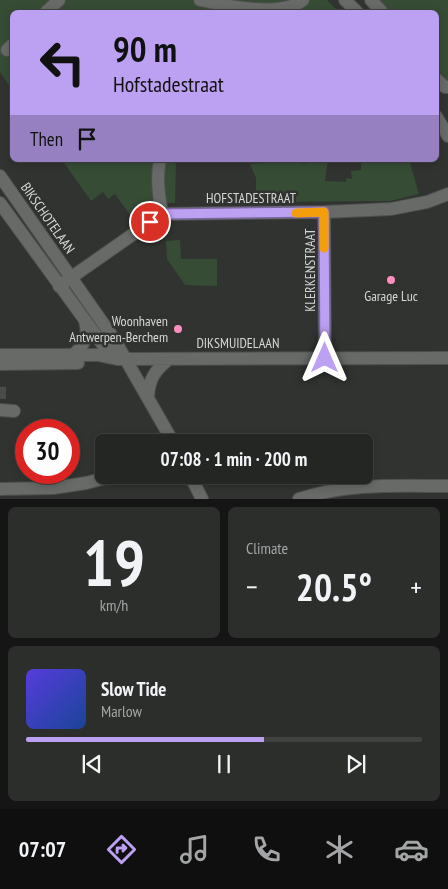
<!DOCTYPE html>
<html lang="en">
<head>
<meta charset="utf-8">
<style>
  body { margin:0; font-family:"PT Sans Narrow",sans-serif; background:#2c2e2c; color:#f1f3f6; height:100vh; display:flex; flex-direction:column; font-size:19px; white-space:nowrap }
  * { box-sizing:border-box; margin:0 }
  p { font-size:16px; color:#a3a5a6 }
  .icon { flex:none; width:28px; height:28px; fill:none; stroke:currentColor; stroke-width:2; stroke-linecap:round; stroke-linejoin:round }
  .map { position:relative; height:499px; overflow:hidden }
  .details { display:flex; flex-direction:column; gap:8px; padding:8px; background:#141514; flex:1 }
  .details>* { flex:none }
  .guide { position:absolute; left:10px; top:10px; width:429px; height:152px; border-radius:8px; box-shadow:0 2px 8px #0003,0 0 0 1px #414341; background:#bca0f2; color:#111; overflow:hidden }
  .speed { position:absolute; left:15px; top:419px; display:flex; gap:10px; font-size:25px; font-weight:700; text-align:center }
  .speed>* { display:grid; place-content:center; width:65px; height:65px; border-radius:50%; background:#242624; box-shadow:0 2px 8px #0003,0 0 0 1px #414341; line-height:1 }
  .speed .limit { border:8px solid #d22; background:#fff; color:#111 }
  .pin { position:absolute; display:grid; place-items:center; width:42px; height:42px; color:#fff; margin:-21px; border:2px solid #fff; border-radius:50%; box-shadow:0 1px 5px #0007 }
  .me { position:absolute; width:55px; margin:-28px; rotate:0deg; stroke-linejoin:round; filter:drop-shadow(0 0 4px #0008) }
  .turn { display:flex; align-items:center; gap:18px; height:105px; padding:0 20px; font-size:22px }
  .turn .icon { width:65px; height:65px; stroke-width:2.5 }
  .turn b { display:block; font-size:35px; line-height:42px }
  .then { display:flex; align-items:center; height:48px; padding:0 20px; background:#0003; gap:10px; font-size:19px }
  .big { font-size:38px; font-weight:700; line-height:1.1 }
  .details .tile { flex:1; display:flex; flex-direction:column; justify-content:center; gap:8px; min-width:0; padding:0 18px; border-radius:8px; background:#2c2e2c }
  .details .dial { align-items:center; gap:0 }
  .dial b { font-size:65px; line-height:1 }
  .song { display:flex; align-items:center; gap:15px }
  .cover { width:60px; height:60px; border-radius:8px; background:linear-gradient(135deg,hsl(250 70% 55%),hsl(220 70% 35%)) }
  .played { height:5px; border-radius:2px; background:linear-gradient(90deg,#bca0f2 60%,#414341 60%) }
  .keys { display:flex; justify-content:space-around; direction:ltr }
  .heat { display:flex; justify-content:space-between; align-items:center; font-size:28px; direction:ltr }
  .details .tiles { flex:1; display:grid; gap:8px; grid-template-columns:1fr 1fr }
  .tile:last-child { grid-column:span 2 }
  .trip { position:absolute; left:95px; top:434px; width:278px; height:50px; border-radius:8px; background:#242624; box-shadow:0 2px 8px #0003,0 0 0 1px #414341; font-weight:700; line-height:50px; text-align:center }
  .tab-bar { display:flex; height:80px; justify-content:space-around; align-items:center; background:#0e0f0e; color:#a3a5a6 }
  .tab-bar .icon { width:35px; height:35px }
  .tab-bar .active { color:#bca0f2 }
  .tab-bar b { font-size:22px; color:#f1f3f6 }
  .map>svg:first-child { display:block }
</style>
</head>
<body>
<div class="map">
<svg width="448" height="499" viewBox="0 0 448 499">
  <rect width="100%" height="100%" fill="#303330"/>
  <path fill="#364c35" d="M0,0h327l12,12h-327v78l-12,-18z
    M376,0h72v82l-8,-4 -4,-5v-61h-48z
    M62,160h114l-1,43h-12l-28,19 -20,-28 -7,5 -5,-7 -12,9z
    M266,160h36l1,4 15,-4h10l-3,21 21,1v-4l6,1 -1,-8 10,-1v-10h48l10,34 -29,7 -134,1v-24l-6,-14 16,-1z
    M180,240l1,19h36v27l-32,-1 -18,-26 -1,-18z"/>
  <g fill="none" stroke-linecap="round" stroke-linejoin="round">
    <path stroke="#494c49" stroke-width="12" stroke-dasharray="12 6" stroke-linecap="butt" d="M0,387v15"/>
    <g stroke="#4d504d" stroke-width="14">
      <path id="minor" d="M200,0c26,6 81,18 103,0
        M345,0l12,12
        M371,0l11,12
        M46,12l13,-12
        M7,50l5,-5
        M436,79l9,8h3
        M436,116l12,20
        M160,160c-4,18 -1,36 2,54
        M0,176l114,163 59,103
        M0,203l103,142 18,11
        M324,212l1,146
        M59,286l103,-72 162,-2 67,-3 36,-7 21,-8
        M74,354c11,-9 15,-19 11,-33
        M0,355h98l19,4 331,-1
        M0,364l78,-1
        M148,397c1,-18 7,-27 21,-38
        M0,410l14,1
        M190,475l12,24
        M0,489l53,-1 33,-5 31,-8
        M299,499c48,-16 99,-13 149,-13"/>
    </g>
    <use href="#minor" stroke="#676a67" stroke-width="12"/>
  </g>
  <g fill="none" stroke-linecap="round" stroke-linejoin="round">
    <g stroke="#7a689d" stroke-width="12">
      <path id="route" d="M150,222l12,-8 162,-2 1,146"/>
    </g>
    <use href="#route" stroke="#bca0f2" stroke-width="9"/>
    <path stroke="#f59e0b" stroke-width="9" d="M296,213l28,-1v36"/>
  </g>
  <g fill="#fd8ebf" stroke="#303330" stroke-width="2">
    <circle cx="391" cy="280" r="5"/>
    <circle cx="178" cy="329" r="5"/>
  </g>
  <g text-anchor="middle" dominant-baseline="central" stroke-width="5" stroke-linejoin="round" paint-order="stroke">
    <g font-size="14" fill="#d5d7d5" stroke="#303330">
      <text x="251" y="198">HOFSTADESTRAAT</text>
      <text transform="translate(48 218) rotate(55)">BIKSCHOTELAAN</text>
      <text transform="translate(310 270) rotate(-90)">KLERKENSTRAAT</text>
      <text x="238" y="343">DIKSMUIDELAAN</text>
    </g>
    <g font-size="14" fill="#d5d7d5" stroke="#303330">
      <text x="391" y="296">Garage Luc</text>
      <text x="168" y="321" text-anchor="end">Woonhaven<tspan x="168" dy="16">Antwerpen-Berchem</tspan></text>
    </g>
  </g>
</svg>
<div class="speed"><div class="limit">30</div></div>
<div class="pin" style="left:150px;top:222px;background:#d93025"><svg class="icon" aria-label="arrive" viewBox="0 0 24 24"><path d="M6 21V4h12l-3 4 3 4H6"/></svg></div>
<svg class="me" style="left:325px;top:358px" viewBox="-20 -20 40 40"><path d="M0-17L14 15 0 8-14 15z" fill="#bca0f2" stroke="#fff" stroke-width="4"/></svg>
<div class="trip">07:08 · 1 min · 200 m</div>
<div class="guide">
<div class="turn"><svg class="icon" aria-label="left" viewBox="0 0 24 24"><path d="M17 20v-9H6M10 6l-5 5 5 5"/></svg><div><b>90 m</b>Hofstadestraat</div></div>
<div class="then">Then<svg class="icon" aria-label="arrive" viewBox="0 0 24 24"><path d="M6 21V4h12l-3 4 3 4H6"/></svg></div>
</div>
</div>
<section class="details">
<div class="tiles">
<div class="tile dial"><b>19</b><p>km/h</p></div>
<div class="tile"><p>Climate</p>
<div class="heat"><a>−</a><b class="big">20.5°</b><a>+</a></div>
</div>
<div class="tile">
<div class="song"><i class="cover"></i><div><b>Slow Tide</b><p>Marlow</p></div></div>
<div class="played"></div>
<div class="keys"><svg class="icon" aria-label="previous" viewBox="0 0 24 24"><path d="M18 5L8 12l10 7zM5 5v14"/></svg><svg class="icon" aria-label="pause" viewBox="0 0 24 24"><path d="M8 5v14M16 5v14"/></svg><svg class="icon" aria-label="next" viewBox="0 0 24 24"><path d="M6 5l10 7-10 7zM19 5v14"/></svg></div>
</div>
</div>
</section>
<nav class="tab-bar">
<b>07:07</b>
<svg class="icon active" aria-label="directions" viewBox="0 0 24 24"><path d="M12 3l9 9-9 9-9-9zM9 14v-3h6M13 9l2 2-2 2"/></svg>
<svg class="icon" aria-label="music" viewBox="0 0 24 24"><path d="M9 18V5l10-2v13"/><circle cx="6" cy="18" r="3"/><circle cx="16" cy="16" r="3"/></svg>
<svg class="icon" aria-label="phone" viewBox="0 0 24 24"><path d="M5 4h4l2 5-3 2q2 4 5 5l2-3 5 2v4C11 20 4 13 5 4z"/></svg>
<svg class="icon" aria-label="climate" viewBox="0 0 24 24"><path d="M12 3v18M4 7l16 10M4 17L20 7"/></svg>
<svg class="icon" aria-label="car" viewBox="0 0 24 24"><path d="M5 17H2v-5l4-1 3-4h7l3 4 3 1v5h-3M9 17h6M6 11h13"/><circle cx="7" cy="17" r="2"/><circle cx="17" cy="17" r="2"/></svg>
</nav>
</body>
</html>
